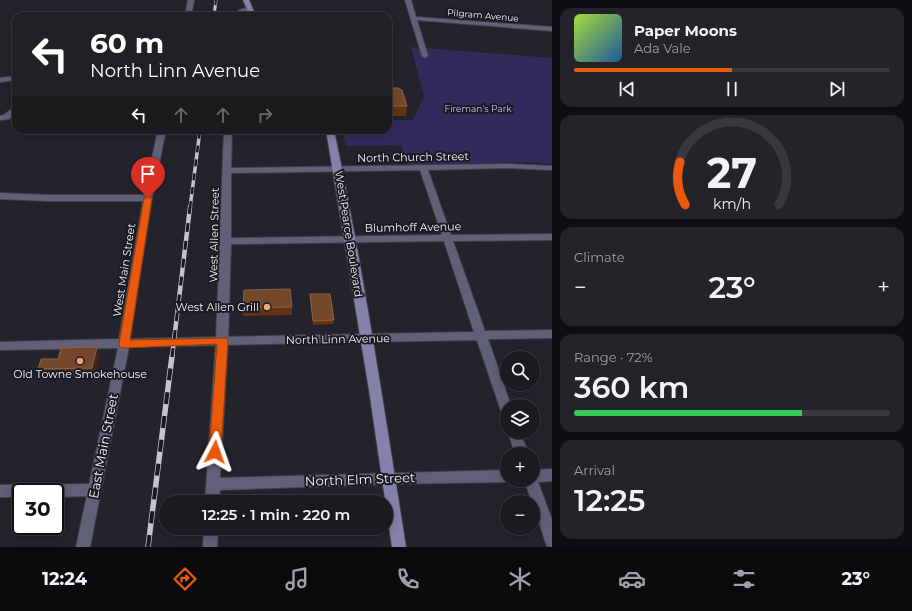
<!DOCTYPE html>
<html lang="en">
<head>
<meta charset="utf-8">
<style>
  body { margin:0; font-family:Montserrat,sans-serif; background:#24232a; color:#f1f3f6; height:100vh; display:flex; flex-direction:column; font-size:15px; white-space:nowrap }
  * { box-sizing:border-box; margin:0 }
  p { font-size:13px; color:#a0a1a5 }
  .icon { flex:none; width:22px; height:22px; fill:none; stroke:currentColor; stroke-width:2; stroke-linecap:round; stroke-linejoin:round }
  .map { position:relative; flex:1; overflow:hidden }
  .drawer { display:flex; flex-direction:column; gap:8px; padding:8px; background:#0f0e12; width:360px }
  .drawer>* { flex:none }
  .hud { position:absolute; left:12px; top:12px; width:380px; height:122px; border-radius:12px; box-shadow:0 2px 10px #0003,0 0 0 1px #39383f; background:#202124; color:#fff; overflow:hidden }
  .controls { position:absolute; left:500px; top:351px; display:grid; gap:8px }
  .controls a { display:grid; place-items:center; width:40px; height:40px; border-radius:50%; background:#1b1a21; box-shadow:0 2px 10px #0003,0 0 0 1px #39383f; font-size:20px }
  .speed { position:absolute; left:12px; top:483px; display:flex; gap:8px; font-size:20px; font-weight:700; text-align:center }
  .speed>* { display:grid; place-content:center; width:52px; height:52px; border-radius:50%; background:#1b1a21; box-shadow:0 2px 10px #0003,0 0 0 1px #39383f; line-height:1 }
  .speed .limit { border:2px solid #111; border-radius:6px; background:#fff; color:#111 }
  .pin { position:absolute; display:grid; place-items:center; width:34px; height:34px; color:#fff; margin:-41px -17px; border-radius:50% 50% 50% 0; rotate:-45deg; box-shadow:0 0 4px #0007 }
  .pin .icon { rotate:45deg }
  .me { position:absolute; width:44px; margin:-22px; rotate:4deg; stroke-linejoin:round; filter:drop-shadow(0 0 3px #0008) }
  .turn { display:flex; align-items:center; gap:14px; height:84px; padding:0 12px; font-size:18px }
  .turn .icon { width:52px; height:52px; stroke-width:2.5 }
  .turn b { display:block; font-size:28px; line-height:34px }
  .lanes { display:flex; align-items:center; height:38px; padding:0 12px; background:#0003; justify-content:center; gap:20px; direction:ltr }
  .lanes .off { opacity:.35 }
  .big { font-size:30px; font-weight:600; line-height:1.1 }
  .drawer .card { flex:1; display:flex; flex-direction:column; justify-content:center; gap:6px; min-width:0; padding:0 14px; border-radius:12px; background:#24232a }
  .drawer .dial { align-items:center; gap:0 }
  .dial svg { height:104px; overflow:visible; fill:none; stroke:#39383f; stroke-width:7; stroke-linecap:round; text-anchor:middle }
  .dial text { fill:#f1f3f6; stroke:none }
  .song { display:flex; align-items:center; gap:12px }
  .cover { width:48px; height:48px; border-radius:6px; background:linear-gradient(135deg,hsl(80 70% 55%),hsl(210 70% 35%)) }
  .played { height:4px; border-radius:2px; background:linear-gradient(90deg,#ea580c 50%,#39383f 50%) }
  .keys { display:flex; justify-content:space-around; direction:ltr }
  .heat { display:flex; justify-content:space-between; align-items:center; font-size:22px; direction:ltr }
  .charge { height:6px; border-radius:3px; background:linear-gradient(90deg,#34c759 72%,#39383f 0) }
  .trip { position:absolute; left:159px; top:495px; width:234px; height:40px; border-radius:20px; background:#1b1a21; box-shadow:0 2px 10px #0003,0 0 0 1px #39383f; font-weight:600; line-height:40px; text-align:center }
  .dock { display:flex; height:64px; justify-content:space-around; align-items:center; background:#0b0a0d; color:#a0a1a5 }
  .dock .icon { width:28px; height:28px }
  .dock .active { color:#ea580c }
  .dock b { font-size:18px; color:#f1f3f6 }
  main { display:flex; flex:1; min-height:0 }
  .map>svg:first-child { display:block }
</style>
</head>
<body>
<main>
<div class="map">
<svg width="552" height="547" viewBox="0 0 552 547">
  <rect width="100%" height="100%" fill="#24232c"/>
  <path fill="#322a5b" d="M411,47l141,11v106l-21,-2 -124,3 -6,-20 -55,1 -4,-16h46v-10h25l11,-24z"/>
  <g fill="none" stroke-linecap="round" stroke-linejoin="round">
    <g stroke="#414049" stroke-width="2">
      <path id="minor" d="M405,0h6l5,17 136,10v4l-135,-11 11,36 -3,2 -3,-2z
        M249,7l2,1v2l-8,2 -4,4h-6l6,-6z
        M16,76v4l-16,2v-4z
        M13,108h3v5l-7,6 -9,1v-4l4,-1z
        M224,130h8l-1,38 275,-4 46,2v4l-46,-2 -78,2 23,65 101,-1v6l-99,1 32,90 67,-1v8l-64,1 23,67h-4v10l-4,-1 -2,-4 -24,-71 -111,2 -4,-1 -2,-3 2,-3 4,-1 108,-2 -30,-91 -213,3 -3,97 -8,137 287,-8v10h5l-5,2 -119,2 -168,6 -1,12h-14l11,-161zM420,170l22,65 -211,3v-65z
        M508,432h12l9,22h-14z
        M552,469v12l-14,1 14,38v27l-5,-1 -2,-5 -12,-39h-1l-8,-22h9v-10z
        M94,484l5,2 2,4 -2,4 -5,2 -39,1v-5h-34v5h-21v-12z
        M204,528h14l-1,19h-14z"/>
    </g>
    <g stroke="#414049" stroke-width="2">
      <path id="tertiary" d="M188,0h6l-3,16h-6z
        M158,130h8l-14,68 -22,141 236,-5 4,1 2,3 -2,3 -4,1 -237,5 -39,200h-14l42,-199 -118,2v-8l119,-3 24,-138h-95l-48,-2v-6l48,2h96z"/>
    </g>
    <g stroke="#414049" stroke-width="2">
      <path id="secondary" d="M243,0h6l7,16h-6z
        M326,130h8c29,138 50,278 72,417h-14l-23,-157z"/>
    </g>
    <use href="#minor" fill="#616079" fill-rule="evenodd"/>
    <use href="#tertiary" fill="#616079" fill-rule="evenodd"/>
    <use href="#secondary" fill="#8481aa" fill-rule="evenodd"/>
    <g stroke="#c5c5cb" stroke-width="3">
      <path id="rail-far3" d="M214,16l2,-16"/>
    </g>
    <g stroke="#c5c5cb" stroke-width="3.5">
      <path id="rail-far2" d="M190,208l10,-78"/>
    </g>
    <g stroke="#c5c5cb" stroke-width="4.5">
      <path id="rail-far1" d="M172,357l18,-150"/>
    </g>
    <g stroke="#c5c5cb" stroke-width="5.5">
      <path id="rail" d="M148,547l24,-191"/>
    </g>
    <use href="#rail-far3" stroke="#1a1a23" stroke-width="2" stroke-dasharray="5.5" stroke-linecap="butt"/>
    <use href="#rail-far2" stroke="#1a1a23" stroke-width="2.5" stroke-dasharray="7" stroke-linecap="butt"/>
    <use href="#rail-far1" stroke="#1a1a23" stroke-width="3" stroke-dasharray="9" stroke-linecap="butt"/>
    <use href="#rail" stroke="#1a1a23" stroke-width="4" stroke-dasharray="12" stroke-linecap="butt"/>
  </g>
  <path fill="#653312" d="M388,88l19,18 -1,10h-18z
    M310,294l24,26 -1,4 -20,1 -3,-27z
    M292,307v8l-49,1v-8z
    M97,347l2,8 -4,21 -54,2 -3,-9 20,-10z"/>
  <path fill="#442412" d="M97,347l2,8 -4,21 -3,-8z"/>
  <path fill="#74472a" stroke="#88624b" d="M388,88h10l4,2 5,16h-19z
    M290,289l2,18 -49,1 1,-18z
    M310,294h20l4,26 -21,1z
    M97,347l-5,21 -54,1 3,-10h17l3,-11z"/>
  <path fill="#ea580c" stroke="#983908" d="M148,196l4,2 -22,142 96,-2 2,2 -7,112 -2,4 -4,1 -4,-1 -2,-4 8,-108 -93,4 -4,-1 -1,-3 25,-146z"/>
  <g fill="#f0a278" stroke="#1a1a23" stroke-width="1.5">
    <circle cx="267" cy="307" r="4"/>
    <circle cx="80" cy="361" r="4"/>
  </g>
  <g text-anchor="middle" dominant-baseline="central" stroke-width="4" stroke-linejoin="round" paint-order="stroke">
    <g font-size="9" fill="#f4f4fa" stroke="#1a1a23">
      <text transform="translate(483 15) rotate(5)">Pilgram Avenue</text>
    </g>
    <g font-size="9" fill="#cac6fb" stroke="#1a1a23">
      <text x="478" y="108">Fireman's Park</text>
    </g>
    <g font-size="11" fill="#f4f4fa" stroke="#1a1a23">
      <text transform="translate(413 157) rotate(-1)">North Church Street</text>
      <text transform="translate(413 227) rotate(-1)">Blumhoff Avenue</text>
      <text transform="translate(349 234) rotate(81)">West Pearce Boulevard</text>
      <text transform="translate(214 235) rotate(-89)">West Allen Street</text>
      <text transform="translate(124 270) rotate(-81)">West Main Street</text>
      <text transform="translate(338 339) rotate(-1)">North Linn Avenue</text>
    </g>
    <g font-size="11" fill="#f4f4fa" stroke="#1a1a23" text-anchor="end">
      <text x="259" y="307">West Allen Grill</text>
      <text x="80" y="374" text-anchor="middle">Old Towne Smokehouse</text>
    </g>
    <g font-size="13" fill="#f4f4fa" stroke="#1a1a23">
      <text transform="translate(103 446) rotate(-79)">East Main Street</text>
      <text transform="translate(360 479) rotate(-2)">North Elm Street</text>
    </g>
  </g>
</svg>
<div class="controls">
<a><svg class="icon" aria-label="search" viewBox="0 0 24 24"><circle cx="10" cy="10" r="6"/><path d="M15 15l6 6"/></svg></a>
<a><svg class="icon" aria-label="layers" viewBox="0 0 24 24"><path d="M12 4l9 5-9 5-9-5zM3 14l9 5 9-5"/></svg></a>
<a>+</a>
<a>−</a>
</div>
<div class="speed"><div class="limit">30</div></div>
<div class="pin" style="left:148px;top:198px;background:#d93025"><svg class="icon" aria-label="arrive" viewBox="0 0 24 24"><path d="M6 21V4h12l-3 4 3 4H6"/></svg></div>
<svg class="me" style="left:215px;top:452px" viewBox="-20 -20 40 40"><path d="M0-17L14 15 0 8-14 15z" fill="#ea580c" stroke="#fff" stroke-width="4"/></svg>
<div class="trip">12:25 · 1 min · 220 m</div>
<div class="hud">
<div class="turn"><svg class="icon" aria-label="left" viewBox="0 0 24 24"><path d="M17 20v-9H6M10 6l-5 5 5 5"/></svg><div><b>60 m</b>North Linn Avenue</div></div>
<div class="lanes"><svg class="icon" aria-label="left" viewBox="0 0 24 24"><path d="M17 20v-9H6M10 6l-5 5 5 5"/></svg><svg class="icon off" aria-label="ahead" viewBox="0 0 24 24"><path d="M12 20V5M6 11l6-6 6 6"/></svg><svg class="icon off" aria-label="ahead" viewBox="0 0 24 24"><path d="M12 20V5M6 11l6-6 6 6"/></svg><svg class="icon off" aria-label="right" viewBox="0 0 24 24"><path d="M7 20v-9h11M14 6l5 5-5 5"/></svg></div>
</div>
</div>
<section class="drawer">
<div class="card">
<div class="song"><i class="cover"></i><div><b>Paper Moons</b><p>Ada Vale</p></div></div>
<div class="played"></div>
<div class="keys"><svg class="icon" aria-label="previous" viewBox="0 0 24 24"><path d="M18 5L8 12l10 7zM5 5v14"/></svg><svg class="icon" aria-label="pause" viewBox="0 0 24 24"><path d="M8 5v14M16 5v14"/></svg><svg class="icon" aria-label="next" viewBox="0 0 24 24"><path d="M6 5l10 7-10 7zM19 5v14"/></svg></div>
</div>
<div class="card dial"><svg viewBox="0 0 100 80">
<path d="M14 69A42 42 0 1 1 86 69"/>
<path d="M14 69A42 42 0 0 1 10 36" stroke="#ea580c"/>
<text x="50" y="56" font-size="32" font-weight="700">27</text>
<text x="50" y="72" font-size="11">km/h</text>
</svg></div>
<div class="card"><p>Climate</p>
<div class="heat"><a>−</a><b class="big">23°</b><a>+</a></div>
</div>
<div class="card"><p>Range · 72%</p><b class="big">360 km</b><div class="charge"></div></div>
<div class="card"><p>Arrival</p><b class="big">12:25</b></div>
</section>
</main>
<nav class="dock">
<b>12:24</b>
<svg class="icon active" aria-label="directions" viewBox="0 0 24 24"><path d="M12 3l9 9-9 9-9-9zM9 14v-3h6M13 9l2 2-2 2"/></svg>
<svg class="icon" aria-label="music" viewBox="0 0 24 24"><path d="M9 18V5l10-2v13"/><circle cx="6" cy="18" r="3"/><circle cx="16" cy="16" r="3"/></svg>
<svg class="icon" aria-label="phone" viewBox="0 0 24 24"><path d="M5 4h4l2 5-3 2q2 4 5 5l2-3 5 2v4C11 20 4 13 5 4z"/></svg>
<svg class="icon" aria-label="climate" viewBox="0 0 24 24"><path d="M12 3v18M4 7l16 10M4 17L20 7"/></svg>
<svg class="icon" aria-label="car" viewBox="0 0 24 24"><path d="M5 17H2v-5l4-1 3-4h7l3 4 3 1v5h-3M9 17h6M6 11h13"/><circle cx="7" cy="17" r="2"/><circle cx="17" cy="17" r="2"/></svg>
<svg class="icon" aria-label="filters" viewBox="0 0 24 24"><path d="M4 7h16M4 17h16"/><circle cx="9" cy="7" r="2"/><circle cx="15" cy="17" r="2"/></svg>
<b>23°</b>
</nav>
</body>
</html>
